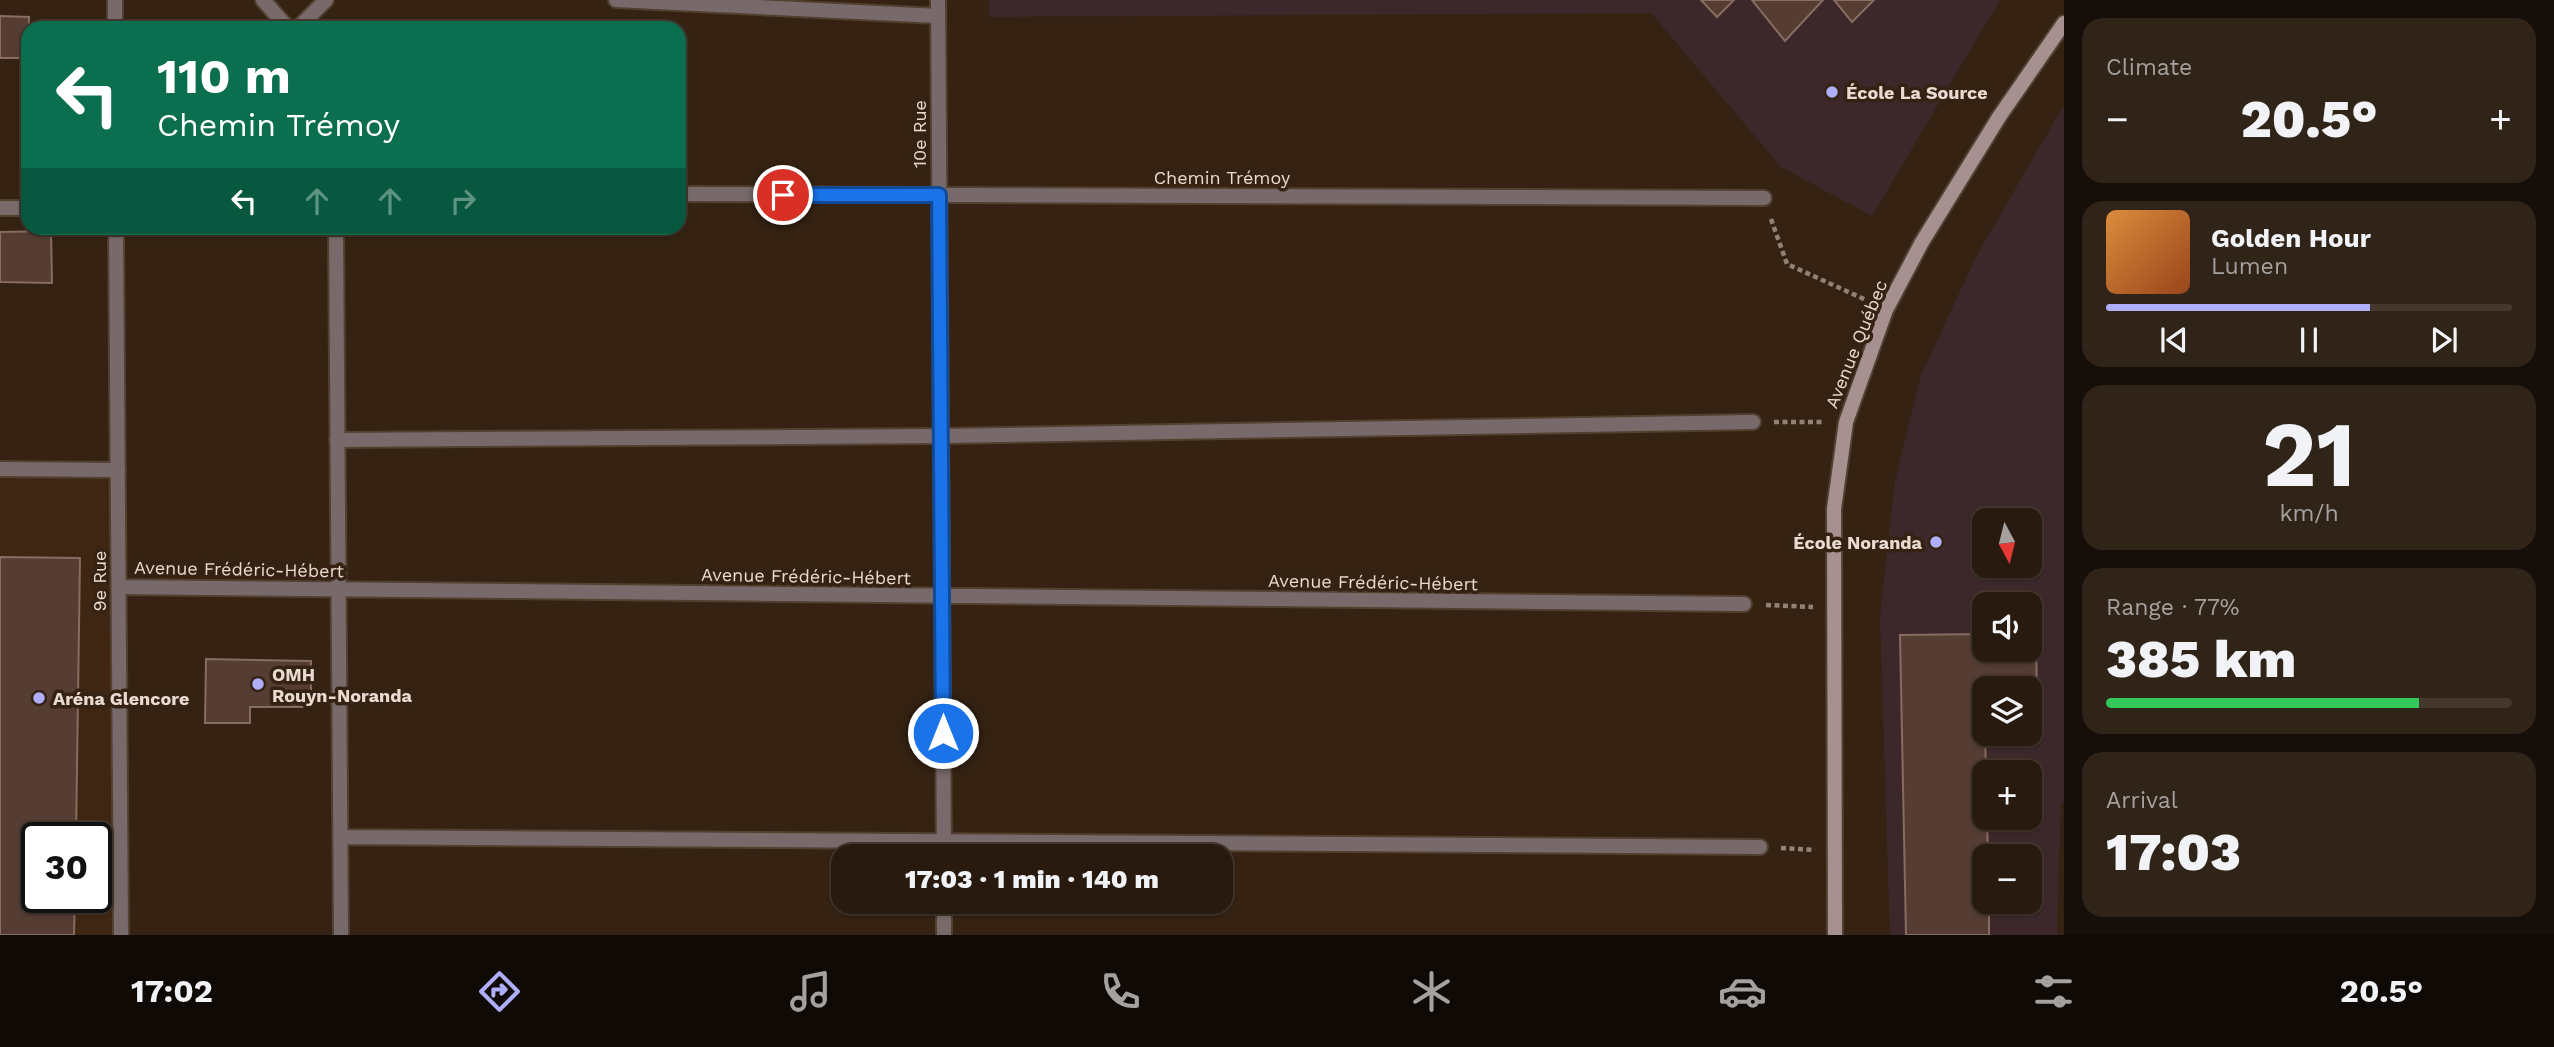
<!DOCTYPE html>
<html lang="en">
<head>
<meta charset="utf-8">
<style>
  body { margin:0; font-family:"Work Sans",sans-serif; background:#302317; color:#f1f3f6; height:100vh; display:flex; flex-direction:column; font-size:26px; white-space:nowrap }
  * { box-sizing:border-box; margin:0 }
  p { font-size:23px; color:#a5a19e }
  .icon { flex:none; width:38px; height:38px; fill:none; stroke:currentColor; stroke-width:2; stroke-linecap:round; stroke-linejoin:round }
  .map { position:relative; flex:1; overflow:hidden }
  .side { display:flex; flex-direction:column; gap:18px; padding:18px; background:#160e08; width:490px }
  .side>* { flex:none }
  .banner { position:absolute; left:21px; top:21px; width:665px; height:214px; border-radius:21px; box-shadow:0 2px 5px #0004,0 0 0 2px #44382e; background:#0b6e4f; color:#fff; overflow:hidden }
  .needle { width:46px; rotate:173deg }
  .buttons { position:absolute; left:1972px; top:508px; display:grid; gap:14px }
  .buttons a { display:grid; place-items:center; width:70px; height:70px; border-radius:14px; background:#281a0e; box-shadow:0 2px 5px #0004,0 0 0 2px #44382e; font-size:35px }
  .speed { position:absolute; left:21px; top:822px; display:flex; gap:14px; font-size:35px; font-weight:700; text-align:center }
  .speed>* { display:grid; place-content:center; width:91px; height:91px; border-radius:50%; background:#281a0e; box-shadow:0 2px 5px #0004,0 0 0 2px #44382e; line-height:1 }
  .speed .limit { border:4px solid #111; border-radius:10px; background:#fff; color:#111 }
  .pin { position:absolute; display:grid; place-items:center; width:60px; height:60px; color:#fff; margin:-30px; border:4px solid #fff; border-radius:50%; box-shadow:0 2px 7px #0007 }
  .me { position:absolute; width:77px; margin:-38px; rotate:0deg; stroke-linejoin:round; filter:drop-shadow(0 0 5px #0008) }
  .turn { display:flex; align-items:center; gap:24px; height:147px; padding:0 21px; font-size:32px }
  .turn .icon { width:91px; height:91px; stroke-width:2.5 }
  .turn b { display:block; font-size:49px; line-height:60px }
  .lanes { display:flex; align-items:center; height:66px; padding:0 21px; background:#0003; justify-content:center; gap:35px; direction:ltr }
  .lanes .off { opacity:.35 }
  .big { font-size:52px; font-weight:800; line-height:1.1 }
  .side .widget { flex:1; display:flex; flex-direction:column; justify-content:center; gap:10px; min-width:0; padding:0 24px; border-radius:21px; background:#302317 }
  .side .dial { align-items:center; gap:0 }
  .dial b { font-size:91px; line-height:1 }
  .song { display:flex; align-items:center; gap:21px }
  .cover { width:84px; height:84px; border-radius:10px; background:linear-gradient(135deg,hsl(30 70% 55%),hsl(20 70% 35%)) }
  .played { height:7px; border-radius:4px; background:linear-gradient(90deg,#afaefa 65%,#44382e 65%) }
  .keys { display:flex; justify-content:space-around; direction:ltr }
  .heat { display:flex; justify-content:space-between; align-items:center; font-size:38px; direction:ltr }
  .charge { height:10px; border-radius:5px; background:linear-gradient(90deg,#34c759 77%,#44382e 0) }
  .trip { position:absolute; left:831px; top:844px; width:402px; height:70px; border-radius:21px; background:#281a0e; box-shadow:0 2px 5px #0004,0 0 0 2px #44382e; font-weight:800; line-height:70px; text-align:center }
  .tab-bar { display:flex; height:112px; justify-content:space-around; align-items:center; background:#100a06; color:#a5a19e }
  .tab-bar .icon { width:49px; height:49px }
  .tab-bar .on { color:#afaefa }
  .tab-bar b { font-size:32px; color:#f1f3f6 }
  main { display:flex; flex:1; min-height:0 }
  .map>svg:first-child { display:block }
</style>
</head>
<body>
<main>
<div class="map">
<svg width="2064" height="935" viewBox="0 0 2064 935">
  <rect width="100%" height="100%" fill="#352212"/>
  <path fill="#3f2612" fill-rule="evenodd" d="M0,469l118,1 3,465h-121zM37,838h59v60h-59z"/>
  <path fill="#3c282a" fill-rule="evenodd" d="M989,0h1011l-128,216 -91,-49 -130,-154 -662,4z
    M2064,105v696l-3,4 -4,130h-167l-10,-318 14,-131 27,-111 56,-120zM1984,520h46v45h-46zM1984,604h46v45h-46zM1984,688h46v45h-46zM1984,772h46v45h-46zM1984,856h46v45h-46z"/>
  <path fill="#563d33" stroke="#876c60" stroke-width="2" d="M1701,0h33l-17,17z
    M1752,0h71l-38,41z
    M1834,0h40l-22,22z
    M0,16l29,1 -1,41h-28z
    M51,231l1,52 -52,-1v-50z
    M0,557l80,1 -4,280h-39v60h38l-1,37h-74z
    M0,557l80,1 -4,280h-39v60h38l-1,37h-74z
    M2030,633h6l1,66h-7v-11h-46l2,84h-2v45h3l1,39h-4v45h5v34h-83l-6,-300 84,-1v15h46z
    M206,659l105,2v46h-61v16h-45z"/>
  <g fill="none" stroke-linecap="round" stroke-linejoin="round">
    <g stroke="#524031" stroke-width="18">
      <path id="service" d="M616,0l322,16
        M298,28l28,-28
        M0,208h28
        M336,228l5,707
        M337,440l604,-4 812,-14
        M340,837l1420,10"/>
    </g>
    <g stroke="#524031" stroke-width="18">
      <path id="minor" d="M263,0l25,28
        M938,0l6,856
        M679,194l1085,4
        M0,469l118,1
        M119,587l1625,17
        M944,901v34"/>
    </g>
    <g stroke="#524031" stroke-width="18">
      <path id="tertiary" d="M115,0v28
        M116,228l5,707"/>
    </g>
    <g stroke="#524031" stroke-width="18">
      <path id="secondary" d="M1835,935l-1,-426 12,-87 40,-112 36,-68 77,-125 65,-94"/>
    </g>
    <path stroke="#938276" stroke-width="4.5" stroke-dasharray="5 3.5" stroke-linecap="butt" d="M1771,219l16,45 79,36
      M1774,422h51
      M1766,605l47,2
      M1781,848l34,2"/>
    <use href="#service" stroke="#786a6a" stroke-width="14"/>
    <use href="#minor" stroke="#786a6a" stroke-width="14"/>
    <use href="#tertiary" stroke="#786a6a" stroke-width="14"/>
    <use href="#secondary" stroke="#a79190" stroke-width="14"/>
  </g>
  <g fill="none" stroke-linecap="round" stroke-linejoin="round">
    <g stroke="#114b97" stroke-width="18">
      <path id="route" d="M783,195h156l4,538"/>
    </g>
    <use href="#route" stroke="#1a73e8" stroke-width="12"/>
  </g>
  <g fill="#afaefa" stroke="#352212" stroke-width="2.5">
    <circle cx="1832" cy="92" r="7"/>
    <circle cx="1936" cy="542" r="7"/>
    <circle cx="258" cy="684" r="7"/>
    <circle cx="39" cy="698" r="7"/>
  </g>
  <g text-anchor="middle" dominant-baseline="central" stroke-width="7" stroke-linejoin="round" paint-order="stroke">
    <g font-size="18" font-weight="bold" fill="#e9dbd2" stroke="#352212" text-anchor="start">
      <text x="1846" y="92">École La Source</text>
      <text x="1922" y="542" text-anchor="end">École Noranda</text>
      <text x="272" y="674">OMH<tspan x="272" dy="21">Rouyn-Noranda</tspan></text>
      <text x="53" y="698">Aréna Glencore</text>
    </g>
    <g font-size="18" fill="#e9dbd2" stroke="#352212">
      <text transform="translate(919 134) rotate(-90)">10e Rue</text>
      <text x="1222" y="177">Chemin Trémoy</text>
      <text transform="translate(1856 344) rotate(-68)">Avenue Québec</text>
      <text transform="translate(239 569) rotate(1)">Avenue Frédéric-Hébert</text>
      <text transform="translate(806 576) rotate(1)">Avenue Frédéric-Hébert</text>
      <text transform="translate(99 581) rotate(-90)">9e Rue</text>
      <text transform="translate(1373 582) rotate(1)">Avenue Frédéric-Hébert</text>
    </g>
  </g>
</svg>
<div class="buttons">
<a><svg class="needle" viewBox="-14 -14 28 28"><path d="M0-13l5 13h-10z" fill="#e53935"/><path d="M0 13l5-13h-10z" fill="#a5a19e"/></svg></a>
<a><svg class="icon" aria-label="sound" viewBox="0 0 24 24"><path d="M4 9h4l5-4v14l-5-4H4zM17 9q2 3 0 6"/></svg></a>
<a><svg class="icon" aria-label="layers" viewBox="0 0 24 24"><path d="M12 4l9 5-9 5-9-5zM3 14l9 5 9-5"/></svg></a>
<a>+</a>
<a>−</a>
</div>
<div class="speed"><div class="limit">30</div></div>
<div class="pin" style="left:783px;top:195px;background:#d93025"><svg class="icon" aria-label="arrive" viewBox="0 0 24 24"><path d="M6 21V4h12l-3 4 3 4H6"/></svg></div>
<svg class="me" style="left:943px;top:733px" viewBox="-20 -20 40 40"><circle r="17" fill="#1a73e8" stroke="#fff" stroke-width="3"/><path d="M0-11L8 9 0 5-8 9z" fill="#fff"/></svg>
<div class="trip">17:03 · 1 min · 140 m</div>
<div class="banner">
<div class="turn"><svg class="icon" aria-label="left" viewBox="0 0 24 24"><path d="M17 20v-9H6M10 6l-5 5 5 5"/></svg><div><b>110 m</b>Chemin Trémoy</div></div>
<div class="lanes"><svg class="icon" aria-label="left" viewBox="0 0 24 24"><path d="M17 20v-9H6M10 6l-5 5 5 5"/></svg><svg class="icon off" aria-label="ahead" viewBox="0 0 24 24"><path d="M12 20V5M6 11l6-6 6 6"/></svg><svg class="icon off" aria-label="ahead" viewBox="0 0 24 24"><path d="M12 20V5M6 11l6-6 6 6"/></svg><svg class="icon off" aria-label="right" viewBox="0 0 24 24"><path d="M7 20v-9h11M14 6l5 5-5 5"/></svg></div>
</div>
</div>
<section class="side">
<div class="widget"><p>Climate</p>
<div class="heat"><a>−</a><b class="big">20.5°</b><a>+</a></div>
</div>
<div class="widget">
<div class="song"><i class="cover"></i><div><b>Golden Hour</b><p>Lumen</p></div></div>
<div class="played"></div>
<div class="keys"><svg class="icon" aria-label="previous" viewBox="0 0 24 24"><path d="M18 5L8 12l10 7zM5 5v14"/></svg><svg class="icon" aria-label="pause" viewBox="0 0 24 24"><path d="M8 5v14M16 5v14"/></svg><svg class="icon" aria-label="next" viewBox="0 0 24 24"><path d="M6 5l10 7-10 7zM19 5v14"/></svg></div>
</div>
<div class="widget dial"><b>21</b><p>km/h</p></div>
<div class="widget"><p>Range · 77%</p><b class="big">385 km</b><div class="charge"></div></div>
<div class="widget"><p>Arrival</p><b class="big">17:03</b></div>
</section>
</main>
<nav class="tab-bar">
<b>17:02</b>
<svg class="icon on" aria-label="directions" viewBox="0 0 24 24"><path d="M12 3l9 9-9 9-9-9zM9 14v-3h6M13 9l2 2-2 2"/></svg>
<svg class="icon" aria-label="music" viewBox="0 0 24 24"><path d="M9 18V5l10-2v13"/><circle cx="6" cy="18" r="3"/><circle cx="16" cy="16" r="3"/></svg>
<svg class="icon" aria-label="phone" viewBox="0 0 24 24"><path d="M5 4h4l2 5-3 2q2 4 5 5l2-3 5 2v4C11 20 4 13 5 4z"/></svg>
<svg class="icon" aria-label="climate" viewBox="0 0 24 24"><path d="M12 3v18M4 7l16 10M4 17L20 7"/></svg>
<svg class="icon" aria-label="car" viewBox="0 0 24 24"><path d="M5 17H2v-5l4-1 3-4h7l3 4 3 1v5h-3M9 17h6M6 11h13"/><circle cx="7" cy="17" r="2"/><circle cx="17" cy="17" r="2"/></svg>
<svg class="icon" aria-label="filters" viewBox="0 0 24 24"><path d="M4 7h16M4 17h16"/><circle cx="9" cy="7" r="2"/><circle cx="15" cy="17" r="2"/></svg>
<b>20.5°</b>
</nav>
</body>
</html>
